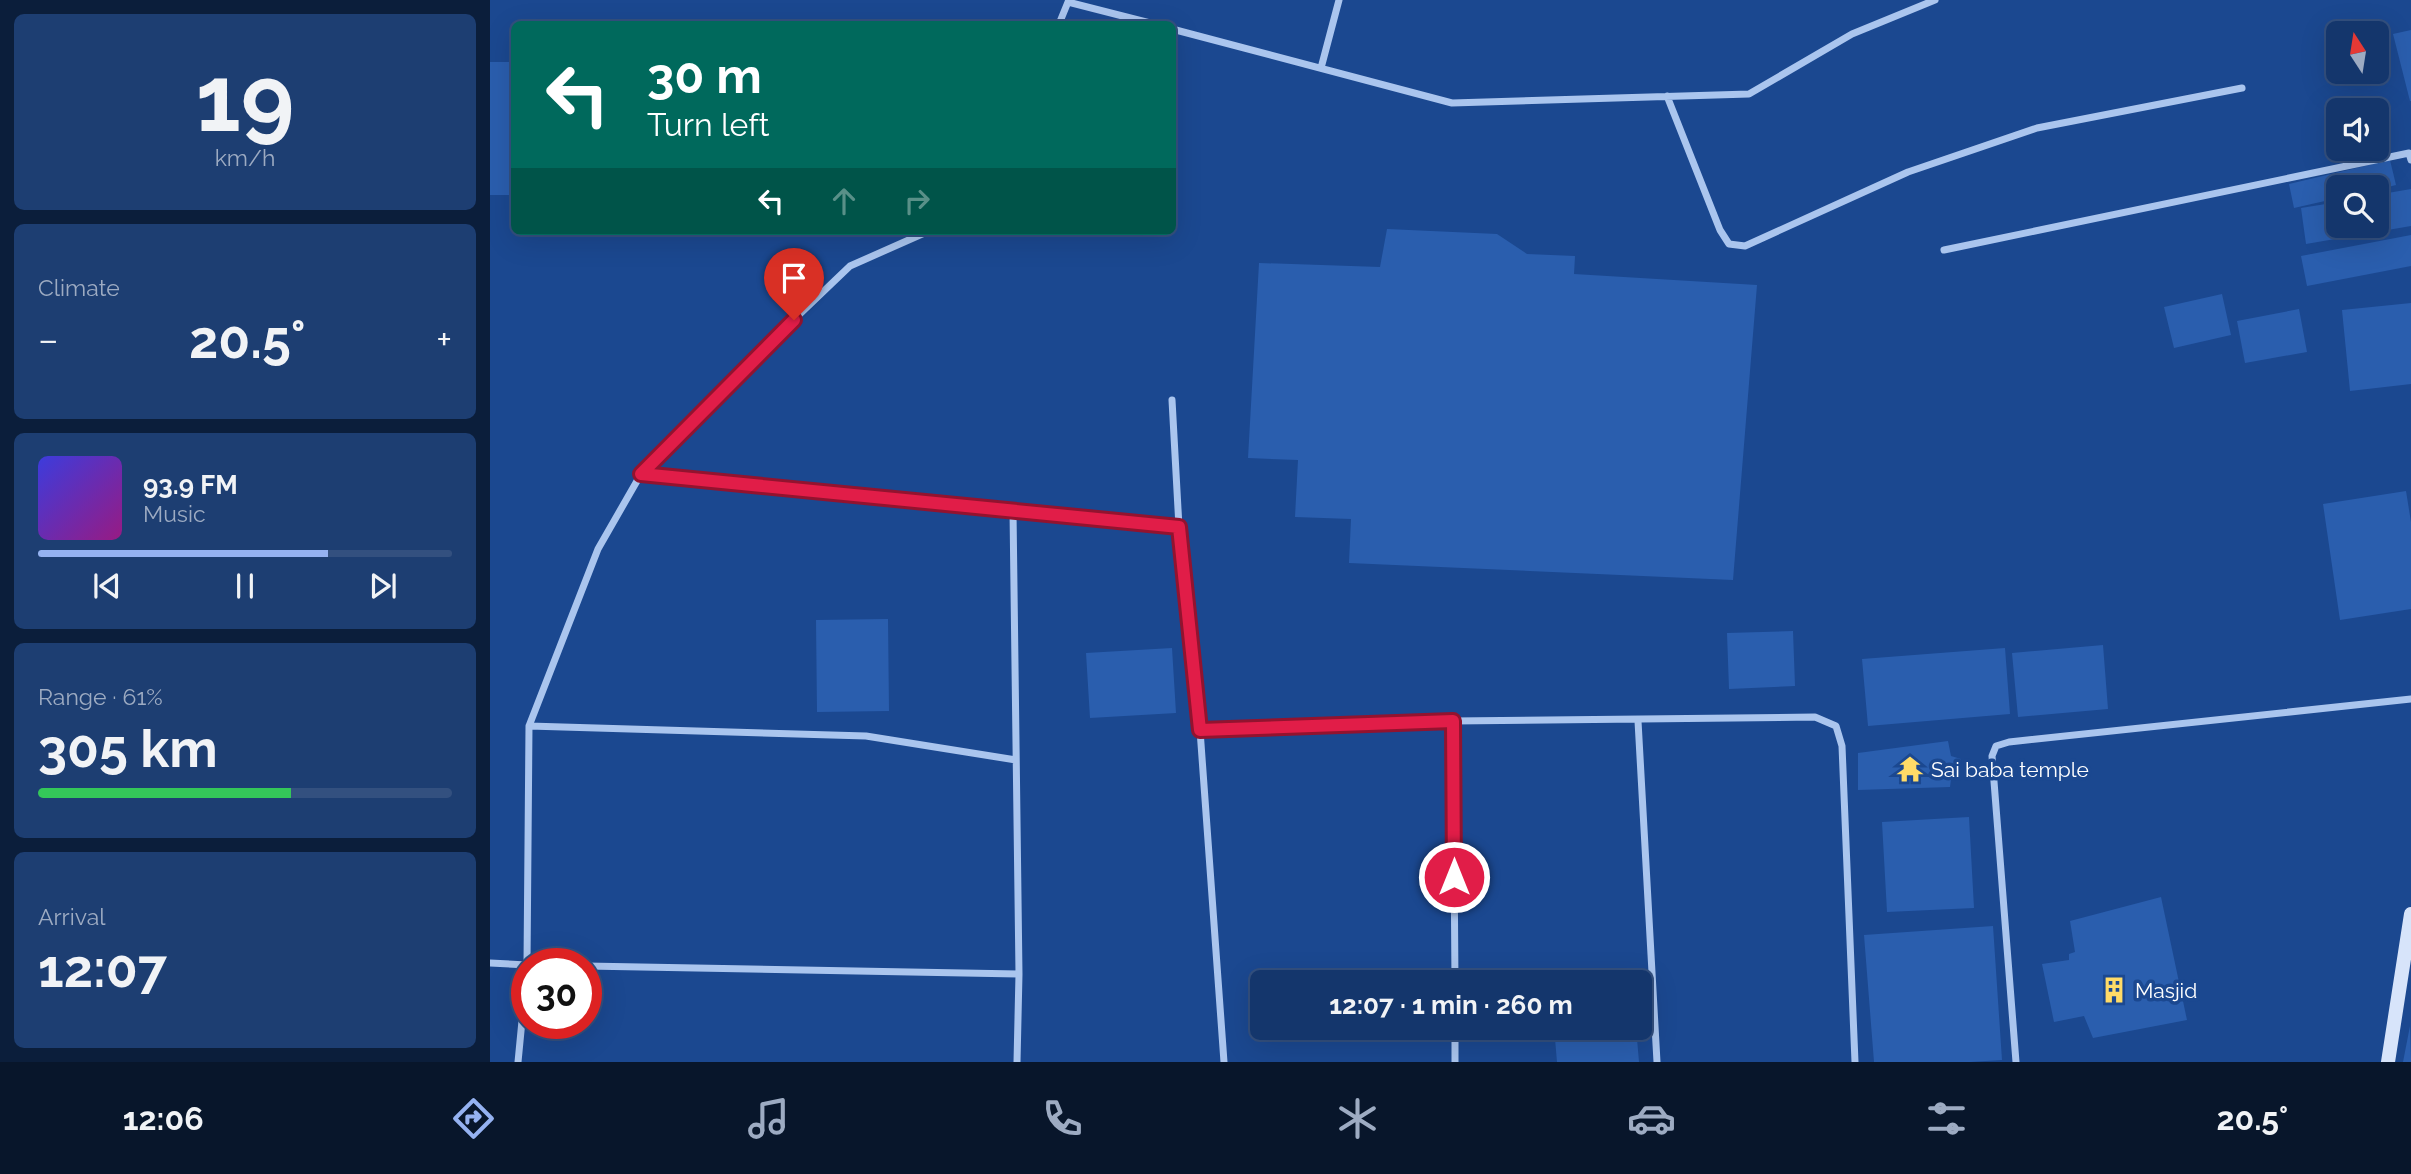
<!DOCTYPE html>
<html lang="en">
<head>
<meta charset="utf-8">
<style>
  body { margin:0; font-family:Raleway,sans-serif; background:#1d3e72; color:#f1f3f6; height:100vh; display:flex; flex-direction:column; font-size:26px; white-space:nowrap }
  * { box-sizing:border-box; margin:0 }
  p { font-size:23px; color:#9dabc2 }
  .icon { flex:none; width:38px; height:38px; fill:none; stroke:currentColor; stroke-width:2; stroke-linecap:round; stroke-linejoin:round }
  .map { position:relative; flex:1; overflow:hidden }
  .details { display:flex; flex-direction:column; gap:14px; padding:14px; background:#0b1e3b; width:490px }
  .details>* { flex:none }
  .guide { position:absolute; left:21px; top:21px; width:665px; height:214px; border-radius:10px; box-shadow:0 7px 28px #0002,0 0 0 2px #33507f; background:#00695c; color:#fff; overflow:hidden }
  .needle { width:46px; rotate:348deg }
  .fabs { position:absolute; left:1836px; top:21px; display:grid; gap:14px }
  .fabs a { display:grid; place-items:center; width:63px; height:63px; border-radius:10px; background:#14366c; box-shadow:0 7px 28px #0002,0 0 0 2px #33507f; font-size:35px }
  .speed { position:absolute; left:21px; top:948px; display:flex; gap:14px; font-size:35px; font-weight:700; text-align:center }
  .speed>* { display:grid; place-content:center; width:91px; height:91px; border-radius:50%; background:#14366c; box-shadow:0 7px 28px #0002,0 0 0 2px #33507f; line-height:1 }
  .speed .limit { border:10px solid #d22; background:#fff; color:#111 }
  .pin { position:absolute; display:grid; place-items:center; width:60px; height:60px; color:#fff; margin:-72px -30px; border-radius:50% 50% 50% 0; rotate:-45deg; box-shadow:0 0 7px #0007 }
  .pin .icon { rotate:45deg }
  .me { position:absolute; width:77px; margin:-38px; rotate:0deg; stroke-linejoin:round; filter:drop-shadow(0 0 5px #0008) }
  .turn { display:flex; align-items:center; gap:24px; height:147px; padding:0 21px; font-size:32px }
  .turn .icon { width:91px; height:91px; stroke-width:2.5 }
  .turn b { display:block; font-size:49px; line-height:60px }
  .lanes { display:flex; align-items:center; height:66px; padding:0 21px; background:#0003; justify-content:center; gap:35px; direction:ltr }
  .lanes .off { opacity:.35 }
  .big { font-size:52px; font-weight:700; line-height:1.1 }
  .details .widget { flex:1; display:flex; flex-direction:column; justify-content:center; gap:10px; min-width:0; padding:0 24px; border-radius:10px; background:#1d3e72 }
  .details .dial { align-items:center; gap:0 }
  .dial b { font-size:91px; line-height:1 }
  .song { display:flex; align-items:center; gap:21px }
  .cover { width:84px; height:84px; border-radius:10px; background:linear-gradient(135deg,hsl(240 70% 55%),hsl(310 70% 35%)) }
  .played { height:7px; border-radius:4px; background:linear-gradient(90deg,#95b2f1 70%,#33507f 70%) }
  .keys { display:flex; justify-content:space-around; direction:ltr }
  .heat { display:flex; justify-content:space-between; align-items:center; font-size:38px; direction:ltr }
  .charge { height:10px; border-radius:5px; background:linear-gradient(90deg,#34c759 61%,#33507f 0) }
  .trip { position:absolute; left:760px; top:970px; width:402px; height:70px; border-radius:10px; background:#14366c; box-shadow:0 7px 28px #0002,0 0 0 2px #33507f; font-weight:700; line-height:70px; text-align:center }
  .tabs { display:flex; height:112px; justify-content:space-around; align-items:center; background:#08162b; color:#9dabc2 }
  .tabs .icon { width:49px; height:49px }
  .tabs .current { color:#95b2f1 }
  .tabs b { font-size:32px; color:#f1f3f6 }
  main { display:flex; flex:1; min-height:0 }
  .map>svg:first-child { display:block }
</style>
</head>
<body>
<main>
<section class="details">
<div class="widget dial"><b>19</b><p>km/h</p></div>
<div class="widget"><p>Climate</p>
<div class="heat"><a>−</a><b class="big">20.5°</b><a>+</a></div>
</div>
<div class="widget">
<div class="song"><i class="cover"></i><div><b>93.9 FM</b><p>Music</p></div></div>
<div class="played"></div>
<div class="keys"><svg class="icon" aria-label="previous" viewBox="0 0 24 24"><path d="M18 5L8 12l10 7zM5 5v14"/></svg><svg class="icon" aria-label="pause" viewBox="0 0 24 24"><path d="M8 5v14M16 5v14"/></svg><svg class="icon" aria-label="next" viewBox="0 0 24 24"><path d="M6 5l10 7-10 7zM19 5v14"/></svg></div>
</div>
<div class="widget"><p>Range · 61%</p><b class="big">305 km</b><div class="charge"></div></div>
<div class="widget"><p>Arrival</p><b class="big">12:07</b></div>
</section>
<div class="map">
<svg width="1921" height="1062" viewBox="0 0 1921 1062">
  <rect width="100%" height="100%" fill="#1b4890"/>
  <path fill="#2a5eae" d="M1921,30v71h-1l-17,-67z
    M0,62h23v133h-23z
    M1900,160l6,25 -20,5v-3h-38v11l-44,10 -5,-24z
    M1921,189v37l-105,18 -5,-36 37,-6v24h38v-31z
    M897,229l110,5 30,20 48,2 -1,18 183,11 -24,295 -384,-17 2,-44 -56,-2 3,-57 -50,-2 11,-195 121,4z
    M1921,235v31l-104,20 -6,-30z
    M1732,294l9,41 -57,13 -10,-41z
    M1921,303v81l-61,7 -8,-81z
    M1809,309l8,43 -62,11 -8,-42z
    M1916,491l5,31v87l-71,11 -17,-116z
    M398,619l1,92 -72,1 -1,-92z
    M1303,631l2,55 -66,3 -2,-56z
    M1613,645l5,64 -90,8 -6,-64z
    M682,648l4,65 -86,5 -4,-65z
    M1515,648l5,66 -142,12 -6,-67z
    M1458,741l3,15 10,3v19l-10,1 -1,8 -92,3v-37z
    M1479,817l5,91 -87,4 -5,-90z
    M1671,897l26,123 -94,18 -9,-22 -30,6 -12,-58 27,-4v-6l6,-2 -5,-31z
    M1503,926l9,134 -32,2h-96l-10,-127z
    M1920,1026l1,36h-8z
    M1064,1027h82l3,35h-82z"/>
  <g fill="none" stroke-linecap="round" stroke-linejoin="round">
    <path stroke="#aac5ee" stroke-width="7" d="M569,24l9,-22 86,22
      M682,29l280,74 297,-9 103,-60 83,-34
      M831,68l18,-68
      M1177,96l53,134 9,14 16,2 163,-74 129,-44 205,-40
      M1454,250l465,-97 2,7
      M682,400l7,127
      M151,474l538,53 21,203 24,332
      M523,511l6,463
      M963,721l2,261
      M1148,721l19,341
      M39,726l337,10 150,24
      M710,730l253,-9 362,-4 21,9 6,20 13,316
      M0,963l37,2
      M37,964l2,-238 69,-177 43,-75 116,-119 93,-89 79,-35
      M96,966l433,8 -2,88
      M965,1027v35
      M28,1062l9,-93
      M1526,1062l-24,-306 4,-10 13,-4 402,-43"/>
    <path stroke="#d7e4fa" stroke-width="14" d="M1898,1062l23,-148"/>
  </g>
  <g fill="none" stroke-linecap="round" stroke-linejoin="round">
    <g stroke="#92132f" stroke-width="18">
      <path id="route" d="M304,320l-153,154 538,53 21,203 253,-9 1,156"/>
    </g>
    <use href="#route" stroke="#e11d48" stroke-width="12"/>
  </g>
  <defs>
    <g id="temple-bare" transform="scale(2.1)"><path d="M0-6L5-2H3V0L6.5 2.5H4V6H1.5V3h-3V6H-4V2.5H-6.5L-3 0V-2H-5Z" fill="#ffdb67" stroke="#1b4890" stroke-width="2.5" paint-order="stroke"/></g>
    <g id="building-bare" transform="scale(2.1)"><path d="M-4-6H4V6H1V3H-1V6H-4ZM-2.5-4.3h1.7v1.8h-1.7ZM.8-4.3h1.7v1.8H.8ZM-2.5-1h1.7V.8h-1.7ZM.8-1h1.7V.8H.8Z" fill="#ffdb67" stroke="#1b4890" stroke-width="2.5" paint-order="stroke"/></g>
  </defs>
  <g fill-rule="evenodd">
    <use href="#temple-bare" x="1420" y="769"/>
    <use href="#building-bare" x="1624" y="990"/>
  </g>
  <g text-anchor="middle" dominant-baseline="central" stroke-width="7" stroke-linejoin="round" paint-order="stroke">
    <g font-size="21" fill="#fff" stroke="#1b4890" text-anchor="start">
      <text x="1441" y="769">Sai baba temple</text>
      <text x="1645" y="990">Masjid</text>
    </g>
  </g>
</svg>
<div class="fabs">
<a><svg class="needle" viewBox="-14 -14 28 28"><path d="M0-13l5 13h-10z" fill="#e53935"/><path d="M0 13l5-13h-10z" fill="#9dabc2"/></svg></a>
<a><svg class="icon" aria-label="sound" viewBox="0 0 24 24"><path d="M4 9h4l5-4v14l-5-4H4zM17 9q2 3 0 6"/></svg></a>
<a><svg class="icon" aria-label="search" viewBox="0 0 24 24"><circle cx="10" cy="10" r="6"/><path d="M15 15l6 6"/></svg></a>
</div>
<div class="speed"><div class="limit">30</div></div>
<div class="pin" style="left:304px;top:320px;background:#d93025"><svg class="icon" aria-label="arrive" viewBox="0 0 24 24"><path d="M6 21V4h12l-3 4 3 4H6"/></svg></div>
<svg class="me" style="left:964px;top:877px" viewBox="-20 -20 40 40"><circle r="17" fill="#e11d48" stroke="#fff" stroke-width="3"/><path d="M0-11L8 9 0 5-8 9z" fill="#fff"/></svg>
<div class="trip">12:07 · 1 min · 260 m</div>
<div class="guide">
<div class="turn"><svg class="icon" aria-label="left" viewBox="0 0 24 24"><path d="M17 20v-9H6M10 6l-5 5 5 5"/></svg><div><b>30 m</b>Turn left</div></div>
<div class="lanes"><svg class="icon" aria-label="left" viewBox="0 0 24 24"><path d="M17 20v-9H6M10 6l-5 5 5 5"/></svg><svg class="icon off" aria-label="ahead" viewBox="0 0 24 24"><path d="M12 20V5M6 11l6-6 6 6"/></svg><svg class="icon off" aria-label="right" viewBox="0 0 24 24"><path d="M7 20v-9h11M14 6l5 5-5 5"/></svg></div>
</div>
</div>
</main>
<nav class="tabs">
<b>12:06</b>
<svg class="icon current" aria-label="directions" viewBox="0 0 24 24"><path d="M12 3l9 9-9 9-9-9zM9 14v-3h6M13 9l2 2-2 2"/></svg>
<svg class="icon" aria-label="music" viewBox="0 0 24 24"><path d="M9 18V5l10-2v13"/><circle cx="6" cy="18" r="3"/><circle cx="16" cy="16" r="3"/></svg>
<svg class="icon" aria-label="phone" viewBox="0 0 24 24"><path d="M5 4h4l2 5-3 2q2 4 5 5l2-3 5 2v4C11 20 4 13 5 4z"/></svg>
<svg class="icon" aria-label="climate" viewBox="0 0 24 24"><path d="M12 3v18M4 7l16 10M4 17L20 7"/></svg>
<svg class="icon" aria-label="car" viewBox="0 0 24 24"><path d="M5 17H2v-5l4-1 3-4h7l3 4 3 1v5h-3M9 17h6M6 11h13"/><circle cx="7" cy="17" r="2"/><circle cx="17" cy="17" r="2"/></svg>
<svg class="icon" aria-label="filters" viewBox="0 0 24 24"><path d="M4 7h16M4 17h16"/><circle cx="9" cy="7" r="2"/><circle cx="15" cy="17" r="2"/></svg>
<b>20.5°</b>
</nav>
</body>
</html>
